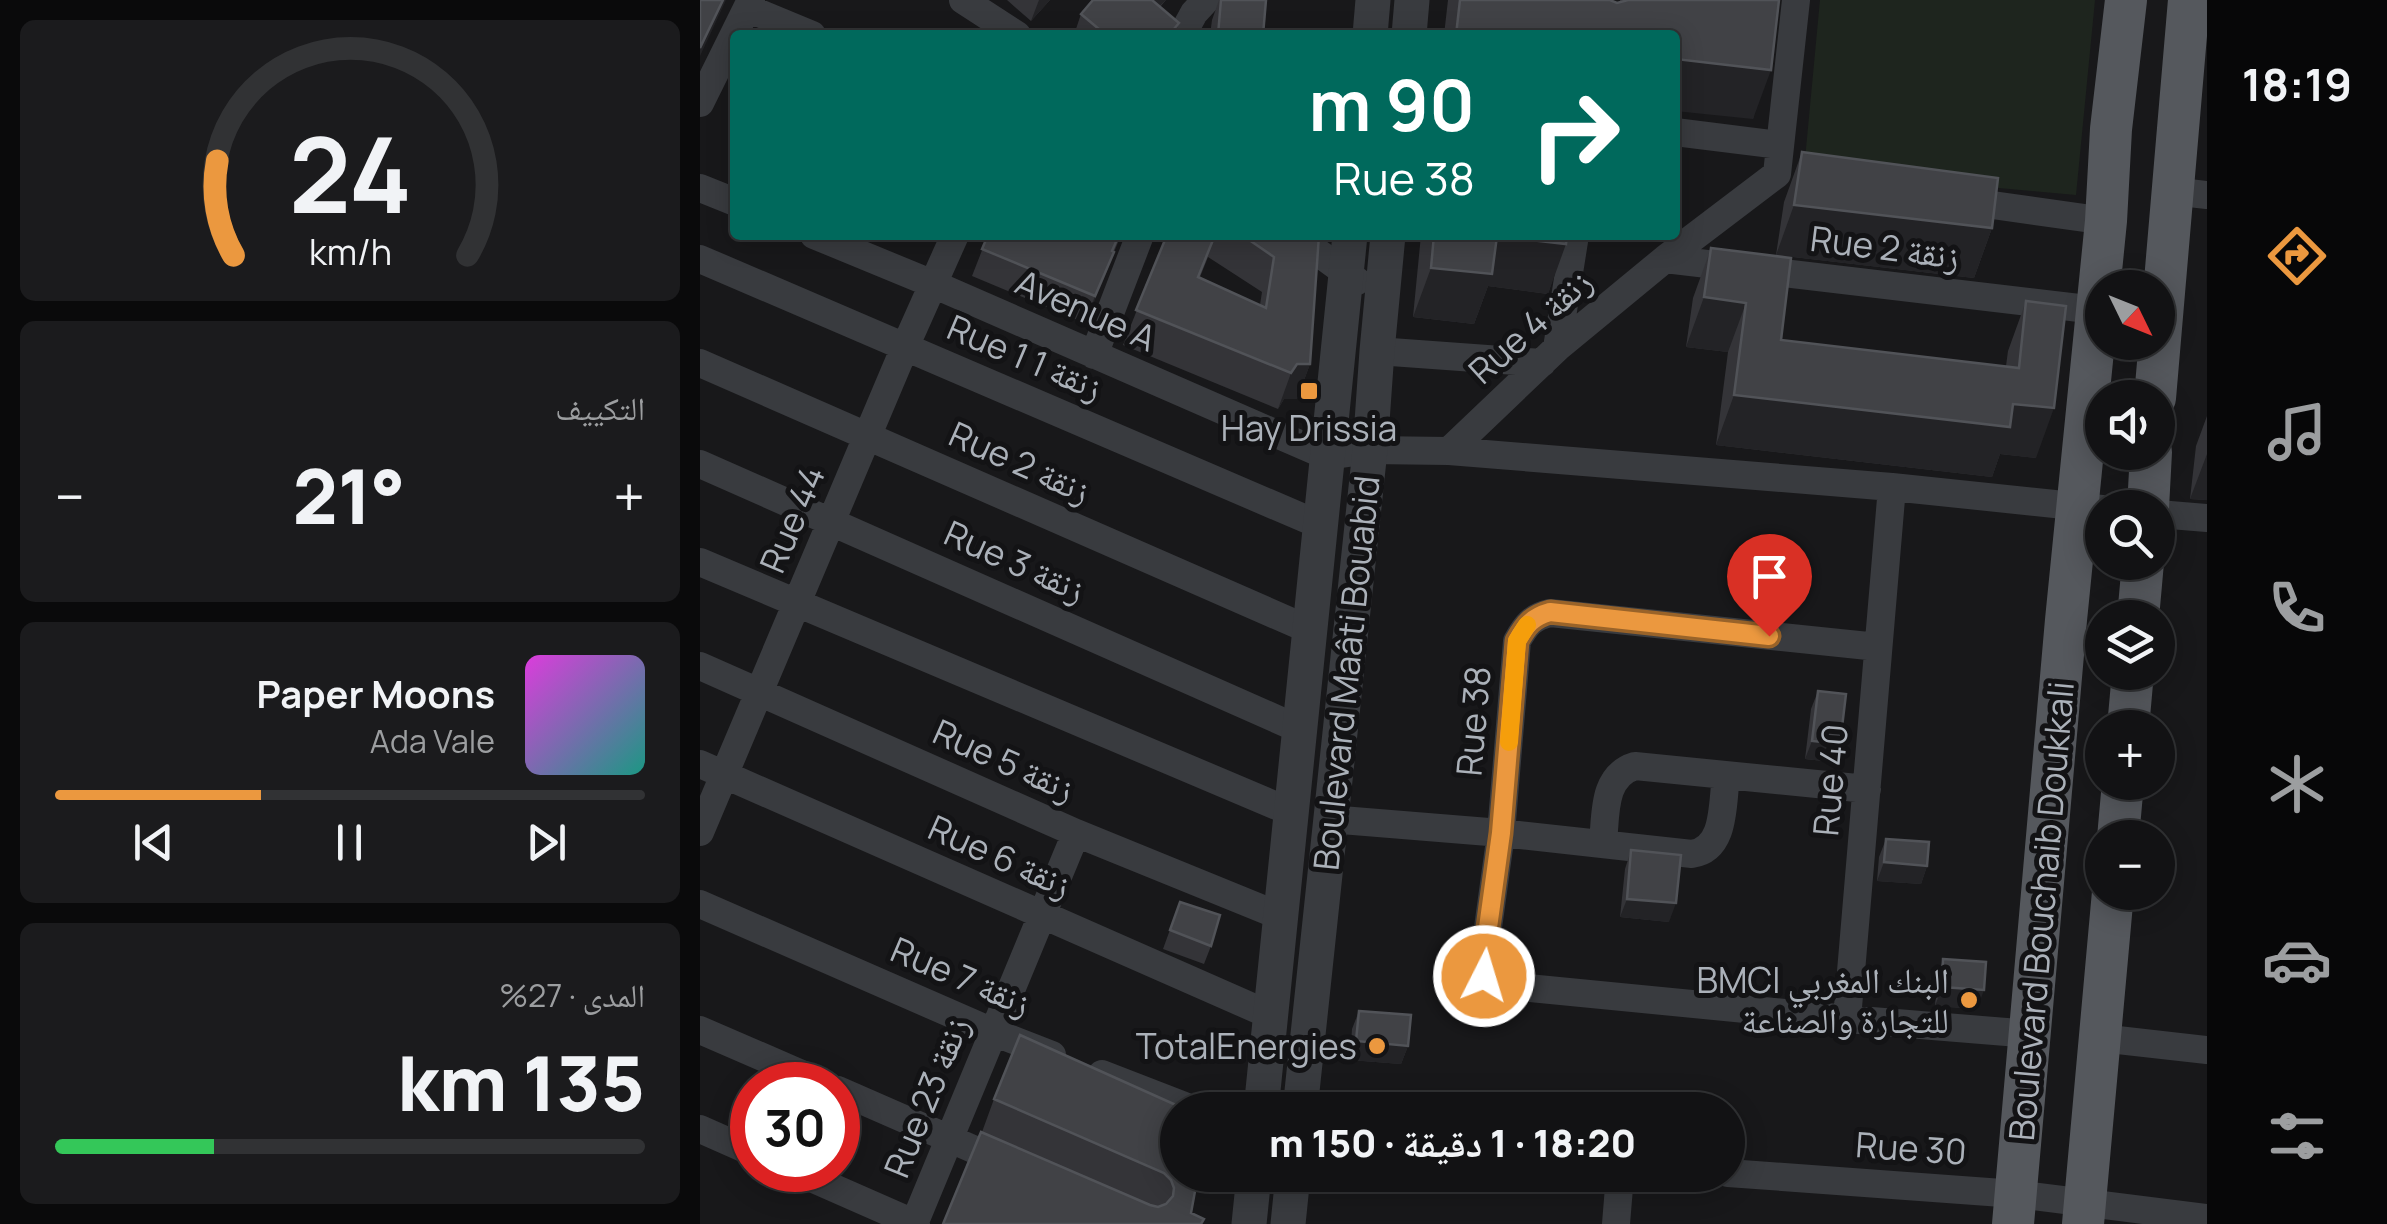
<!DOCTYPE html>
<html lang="ar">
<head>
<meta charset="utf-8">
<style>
  body { margin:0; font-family:Manrope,"Noto Naskh Arabic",sans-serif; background:#1b1b1d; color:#f1f3f6; direction:rtl; height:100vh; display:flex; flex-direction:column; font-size:38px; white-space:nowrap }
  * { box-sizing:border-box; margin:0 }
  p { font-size:32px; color:#9c9ea0 }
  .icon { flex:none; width:55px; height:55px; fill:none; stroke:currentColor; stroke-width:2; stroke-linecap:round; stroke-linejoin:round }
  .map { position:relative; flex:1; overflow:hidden; direction:ltr }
  .side { display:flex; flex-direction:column; gap:20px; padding:20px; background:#0a0a0b; width:700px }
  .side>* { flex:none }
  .banner { position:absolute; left:30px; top:30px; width:950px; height:210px; border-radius:10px; box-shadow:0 5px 25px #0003,0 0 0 2px #313234; direction:rtl; background:#00695c; color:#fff; overflow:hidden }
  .needle { width:65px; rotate:133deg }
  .buttons { position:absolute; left:1385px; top:270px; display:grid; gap:20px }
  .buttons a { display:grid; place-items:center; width:90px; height:90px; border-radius:50%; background:#121214; box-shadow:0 5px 25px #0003,0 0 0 2px #313234; font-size:50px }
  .speed { position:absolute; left:30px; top:1062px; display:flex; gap:20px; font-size:50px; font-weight:700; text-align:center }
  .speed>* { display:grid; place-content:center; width:130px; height:130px; border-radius:50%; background:#121214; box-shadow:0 5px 25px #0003,0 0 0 2px #313234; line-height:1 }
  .speed .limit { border:15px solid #d22; background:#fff; color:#111 }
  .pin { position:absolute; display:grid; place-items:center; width:85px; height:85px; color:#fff; margin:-102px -42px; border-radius:50% 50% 50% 0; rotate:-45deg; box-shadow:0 0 10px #0007 }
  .pin .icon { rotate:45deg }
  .me { position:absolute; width:110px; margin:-55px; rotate:5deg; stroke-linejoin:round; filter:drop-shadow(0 0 8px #0008) }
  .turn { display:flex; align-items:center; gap:35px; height:210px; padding:0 40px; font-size:45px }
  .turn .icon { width:130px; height:130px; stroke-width:2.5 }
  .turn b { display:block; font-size:70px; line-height:85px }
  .big { font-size:75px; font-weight:800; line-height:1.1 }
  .side .widget { flex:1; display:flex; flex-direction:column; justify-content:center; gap:15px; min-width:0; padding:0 35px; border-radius:15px; background:#1b1b1d }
  .side .dial { align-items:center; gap:0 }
  .dial svg { height:260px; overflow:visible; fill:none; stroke:#313234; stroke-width:7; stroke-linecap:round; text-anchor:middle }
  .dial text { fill:#f1f3f6; stroke:none }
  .song { display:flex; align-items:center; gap:30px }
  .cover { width:120px; height:120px; border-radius:15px; background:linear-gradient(135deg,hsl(300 70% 55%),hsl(170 70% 35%)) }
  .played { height:10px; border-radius:5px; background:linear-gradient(90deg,#eb983f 35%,#313234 35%) }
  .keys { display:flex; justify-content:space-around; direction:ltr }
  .heat { display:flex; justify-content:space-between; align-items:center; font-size:55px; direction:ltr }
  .charge { height:15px; border-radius:8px; background:linear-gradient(90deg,#34c759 27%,#313234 0) }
  .trip { position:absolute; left:460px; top:1092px; width:585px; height:100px; border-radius:50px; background:#121214; box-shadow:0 5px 25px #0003,0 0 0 2px #313234; font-weight:800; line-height:100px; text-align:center; direction:rtl }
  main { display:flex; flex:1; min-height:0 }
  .tabs { display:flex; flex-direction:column; width:180px; justify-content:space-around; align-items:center; background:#070708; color:#9c9ea0 }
  .tabs .icon { width:70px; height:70px }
  .tabs .active { color:#eb983f }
  .tabs b { font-size:45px; color:#f1f3f6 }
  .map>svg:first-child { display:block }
</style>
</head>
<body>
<main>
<nav class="tabs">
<b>18:19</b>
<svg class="icon active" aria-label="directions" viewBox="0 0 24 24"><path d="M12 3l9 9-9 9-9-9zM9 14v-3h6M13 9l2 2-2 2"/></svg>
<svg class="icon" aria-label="music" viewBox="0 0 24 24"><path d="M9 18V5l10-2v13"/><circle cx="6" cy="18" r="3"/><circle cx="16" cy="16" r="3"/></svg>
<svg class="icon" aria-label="phone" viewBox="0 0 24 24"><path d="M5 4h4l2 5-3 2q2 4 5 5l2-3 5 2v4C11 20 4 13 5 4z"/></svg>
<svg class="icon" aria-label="climate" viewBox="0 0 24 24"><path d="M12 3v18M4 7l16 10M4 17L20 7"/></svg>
<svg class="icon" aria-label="car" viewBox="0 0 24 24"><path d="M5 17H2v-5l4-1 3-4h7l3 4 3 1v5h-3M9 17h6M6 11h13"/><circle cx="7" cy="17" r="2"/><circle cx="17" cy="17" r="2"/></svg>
<svg class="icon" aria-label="filters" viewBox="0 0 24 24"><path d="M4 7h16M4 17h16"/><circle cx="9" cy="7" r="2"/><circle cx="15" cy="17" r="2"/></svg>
</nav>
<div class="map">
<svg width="1507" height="1224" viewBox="0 0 1507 1224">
  <rect width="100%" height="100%" fill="#18181a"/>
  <path fill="#1e251e" d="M1120,0h275l-19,195 -272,-25z"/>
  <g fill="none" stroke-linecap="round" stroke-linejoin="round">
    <path stroke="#393b3f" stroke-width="28" d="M263,0l54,35
      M47,8l65,27
      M482,35l12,-22 12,-13
      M0,103l51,-103
      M975,132l105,13
      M0,188l35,14
      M1472,191l35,4
      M1257,200l149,21
      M114,235l119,49 394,172 43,-6 79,1 108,-103 108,-89 112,-85 19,-174
      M594,235l63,46
      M0,259l620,266
      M965,259l431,51
      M857,348l18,-113
      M677,351l165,12
      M394,355l46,-120
      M0,363l610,267
      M749,451l443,36 210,22
      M0,464l599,265
      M1458,514l49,4
      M0,562l591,250
      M1178,647l-328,-34c-18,4 -24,12 -33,28l-16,192 -18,131 1,12 9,6 16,4 338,33 184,15
      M0,666l376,167 204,83
      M0,764l570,251
      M629,819l172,14 191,21c34,-5 30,-50 34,-78
      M0,832l205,-485 50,-112
      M903,843c3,-28 -1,-67 32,-77l232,23
      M0,904l293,128 59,23
      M1147,1019l45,-532
      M0,1030l127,55
      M1400,1038l107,12
      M402,1074l93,36
      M138,1090l167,73
      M0,1129l52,23
      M93,1170l123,54
      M1028,1173l288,21 191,24
      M214,1224l162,-391
      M916,1224l4,-49"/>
    <path stroke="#393b3f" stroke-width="35" d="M670,35l3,-35
      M709,35l3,-35
      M561,1110l89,-875
      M600,1110l70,-660 7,-99 11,-116
      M549,1224l5,-49
      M588,1224l5,-49"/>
    <path stroke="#55585d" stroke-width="42" d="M1455,398l34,-398
      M1448,508l3,-56
      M1438,618l5,-56
      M1428,728l5,-56
      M1418,838l5,-56
      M1313,1224l53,-604 40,-399 5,-92 15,-129
      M1383,1224l30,-332"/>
  </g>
  <path fill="#343438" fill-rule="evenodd" d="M307,0h43l-19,21z
    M393,0h73l-6,7 19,16 -4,12h-101l7,-21z
    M519,0h47l-3,35h-53l2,-15z
    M748,0h162l7,3 3,-1v-2h159l-26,119 -78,-84h-231z
    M1102,152l190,76 -18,50 -198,-23 8,-53z
    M288,235h133l-36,88 -113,-47z
    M467,235h152l-9,129 -13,35h-13l-6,10 -155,-64zM508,257l54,35 -2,13 -60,-28z
    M721,235h146l-19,59 -60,-8 -14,38 -61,-7z
    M1011,248l70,92 225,26 2,-15 18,-50 10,157 -36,-4 -8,23 -276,-32 12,-93 -42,-5 7,-49z
    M1507,416v84l-17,-1 6,-53z
    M1118,691l15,71 -28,-3 6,-50z
    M1186,839l41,27 -6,18 -44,-3 2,-24z
    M931,850l38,72 -49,-5 5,-48z
    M480,902l31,44 -7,18 -41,-15z
    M1243,959l34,50 -42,-3 2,-28z
    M659,1011l49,35 -7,18 -51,-4 2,-31z
    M294,1099l193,11 4,103 -248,11 39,-92z"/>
  <path fill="#232326" d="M23,0h3l-26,56v-8z
    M339,0h11l-19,21z
    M446,0h20l-30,28z
    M975,59l96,11 -18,49 -78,-8z
    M1094,205l198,23 -18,50 -198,-23z
    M797,236l69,8 -18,50 -60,-8 -14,38 -61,-7 18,-49z
    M414,252l-10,27 -19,44 10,-27z
    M1004,297l42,6 -18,49 -42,-5z
    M597,364h13l-13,35h-13l-6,10 13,-36z
    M1034,395l279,9 41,4 -18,50 -36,-4 -8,23 -276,-32z
    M1507,454v46l-17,-1z
    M1112,741l28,3 -7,18 -28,-3z
    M1184,862l43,4 -6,18 -44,-3z
    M927,899l49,4 -7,19 -49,-5z
    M1242,987l42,3 -7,19 -42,-3z
    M656,1041l52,5 -7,18 -51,-4z"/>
  <path fill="#414246" stroke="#515358" stroke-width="2.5" d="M0,0h23l-23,48z
    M393,0h59l27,23 -10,12h-63l-25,-21z
    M521,0h45l-3,35h-45z
    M760,0h150l7,3 11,-3h151l-8,70 -96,-11v-24h-219z
    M1102,152l196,26 -6,50 -198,-23z
    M288,235h131l-7,16 2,1 -19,44 -113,-47z
    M467,235h48l-17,42 68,31 8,-51 -32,-22h77l-9,129h-13l-6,9 -155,-63z
    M734,235h133l-1,9 -69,-8 -5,38 -61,-6z
    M1011,248l80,10 -10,82 238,28 7,-67 40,5 -12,102 -41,-4 -3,23 -276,-32 12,-92 -42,-6z
    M1118,691l28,3 -6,50 -28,-3z
    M1186,839l43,3 -2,24 -43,-4z
    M931,850l50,5 -5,48 -49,-4z
    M480,902l40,13 -9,31 -41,-16z
    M1243,959l43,3 -2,28 -42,-3z
    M659,1011l52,4 -3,31 -52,-5z
    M320,1035l167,75h-9v65h20l-7,38 13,6 -3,5h-258l38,-92 169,73 8,2 8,-3 7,-8 1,-8 -3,-8 -7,-7 -170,-74z"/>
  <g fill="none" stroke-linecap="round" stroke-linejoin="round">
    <g stroke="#996329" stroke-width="25">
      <path id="route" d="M784,976l-1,-12 18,-131 16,-192c9,-16 15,-24 33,-29l219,24"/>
    </g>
    <use href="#route" stroke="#eb983f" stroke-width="18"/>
    <path stroke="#f59e0b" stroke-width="18" d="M809,742l8,-101 10,-16"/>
  </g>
  <g fill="#eb983f" stroke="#131315" stroke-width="4">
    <rect x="599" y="381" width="20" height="20" rx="5"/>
    <circle cx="1269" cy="1000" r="10"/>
    <circle cx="677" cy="1046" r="10"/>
  </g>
  <g text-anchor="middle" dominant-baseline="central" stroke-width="10" stroke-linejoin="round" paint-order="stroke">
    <g font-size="35" fill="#abb1b9" stroke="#131315">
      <text transform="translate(1185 247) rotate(7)">Rue 2 زنقة</text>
      <text transform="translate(386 310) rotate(24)">Avenue A</text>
      <text transform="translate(830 326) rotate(-42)">Rue 4 زنقة</text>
      <text transform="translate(325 357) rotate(23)">Rue 1 زنقة 1</text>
      <text transform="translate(320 462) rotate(24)">Rue 2 زنقة</text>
      <text transform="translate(92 519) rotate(-67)">Rue 44</text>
      <text transform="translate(315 561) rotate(24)">Rue 3 زنقة</text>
      <text transform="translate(646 673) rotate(-84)">Boulevard Maâti Bouabid</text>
      <text transform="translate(773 721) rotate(-85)">Rue 38</text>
      <text transform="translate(304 760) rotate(24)">Rue 5 زنقة</text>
      <text transform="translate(1130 780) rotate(-85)">Rue 40</text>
      <text transform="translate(300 856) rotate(24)">Rue 6 زنقة</text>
      <text transform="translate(1341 911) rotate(-85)">Boulevard Bouchaib Doukkali</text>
      <text transform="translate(261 976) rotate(23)">Rue 7 زنقة</text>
      <text transform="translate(226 1097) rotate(-68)">Rue 23 زنقة</text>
      <text transform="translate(1211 1148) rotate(4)">Rue 30</text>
    </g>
    <g font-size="35" fill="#abb1b9" stroke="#131315" text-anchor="end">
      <text x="609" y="428" text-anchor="middle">Hay Drissia</text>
      <text x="1249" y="980">BMCI البنك المغربي<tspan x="1249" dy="40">للتجارة والصناعة</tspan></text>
      <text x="657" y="1046">TotalEnergies</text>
    </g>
  </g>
</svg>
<div class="buttons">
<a><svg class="needle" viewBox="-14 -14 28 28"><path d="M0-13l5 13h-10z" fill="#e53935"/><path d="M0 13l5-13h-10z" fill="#9c9ea0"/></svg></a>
<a><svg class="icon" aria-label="sound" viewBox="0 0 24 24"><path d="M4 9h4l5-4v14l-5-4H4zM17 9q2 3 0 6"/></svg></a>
<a><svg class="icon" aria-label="search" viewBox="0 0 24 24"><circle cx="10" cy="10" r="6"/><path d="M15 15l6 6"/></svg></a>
<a><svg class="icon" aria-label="layers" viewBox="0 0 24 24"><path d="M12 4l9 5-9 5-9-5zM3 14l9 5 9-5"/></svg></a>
<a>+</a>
<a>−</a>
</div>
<div class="speed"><div class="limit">30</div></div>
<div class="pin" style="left:1069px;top:636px;background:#d93025"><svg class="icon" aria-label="arrive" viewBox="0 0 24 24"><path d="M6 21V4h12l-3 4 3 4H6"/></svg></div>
<svg class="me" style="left:784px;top:976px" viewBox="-20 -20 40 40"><circle r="17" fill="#eb983f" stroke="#fff" stroke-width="3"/><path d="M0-11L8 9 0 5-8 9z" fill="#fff"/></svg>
<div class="trip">18:20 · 1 دقيقة · 150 m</div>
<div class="banner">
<div class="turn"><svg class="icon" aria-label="right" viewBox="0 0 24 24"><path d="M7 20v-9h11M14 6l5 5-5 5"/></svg><div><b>90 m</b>Rue 38</div></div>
</div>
</div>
<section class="side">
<div class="widget dial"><svg viewBox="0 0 100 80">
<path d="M14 69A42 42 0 1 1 86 69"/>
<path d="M14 69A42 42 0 0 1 9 40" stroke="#eb983f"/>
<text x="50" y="56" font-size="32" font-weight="700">24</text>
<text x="50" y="72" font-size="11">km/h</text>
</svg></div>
<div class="widget"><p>التكييف</p>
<div class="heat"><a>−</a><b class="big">21°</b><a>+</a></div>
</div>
<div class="widget">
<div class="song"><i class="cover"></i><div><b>Paper Moons</b><p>Ada Vale</p></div></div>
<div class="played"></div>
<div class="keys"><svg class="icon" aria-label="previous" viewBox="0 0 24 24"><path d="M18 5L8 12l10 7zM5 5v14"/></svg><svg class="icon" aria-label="pause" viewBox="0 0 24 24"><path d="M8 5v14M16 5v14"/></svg><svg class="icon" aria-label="next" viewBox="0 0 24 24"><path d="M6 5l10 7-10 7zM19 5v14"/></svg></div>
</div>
<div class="widget"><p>المدى · 27%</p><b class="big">135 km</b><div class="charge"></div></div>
</section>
</main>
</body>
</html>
